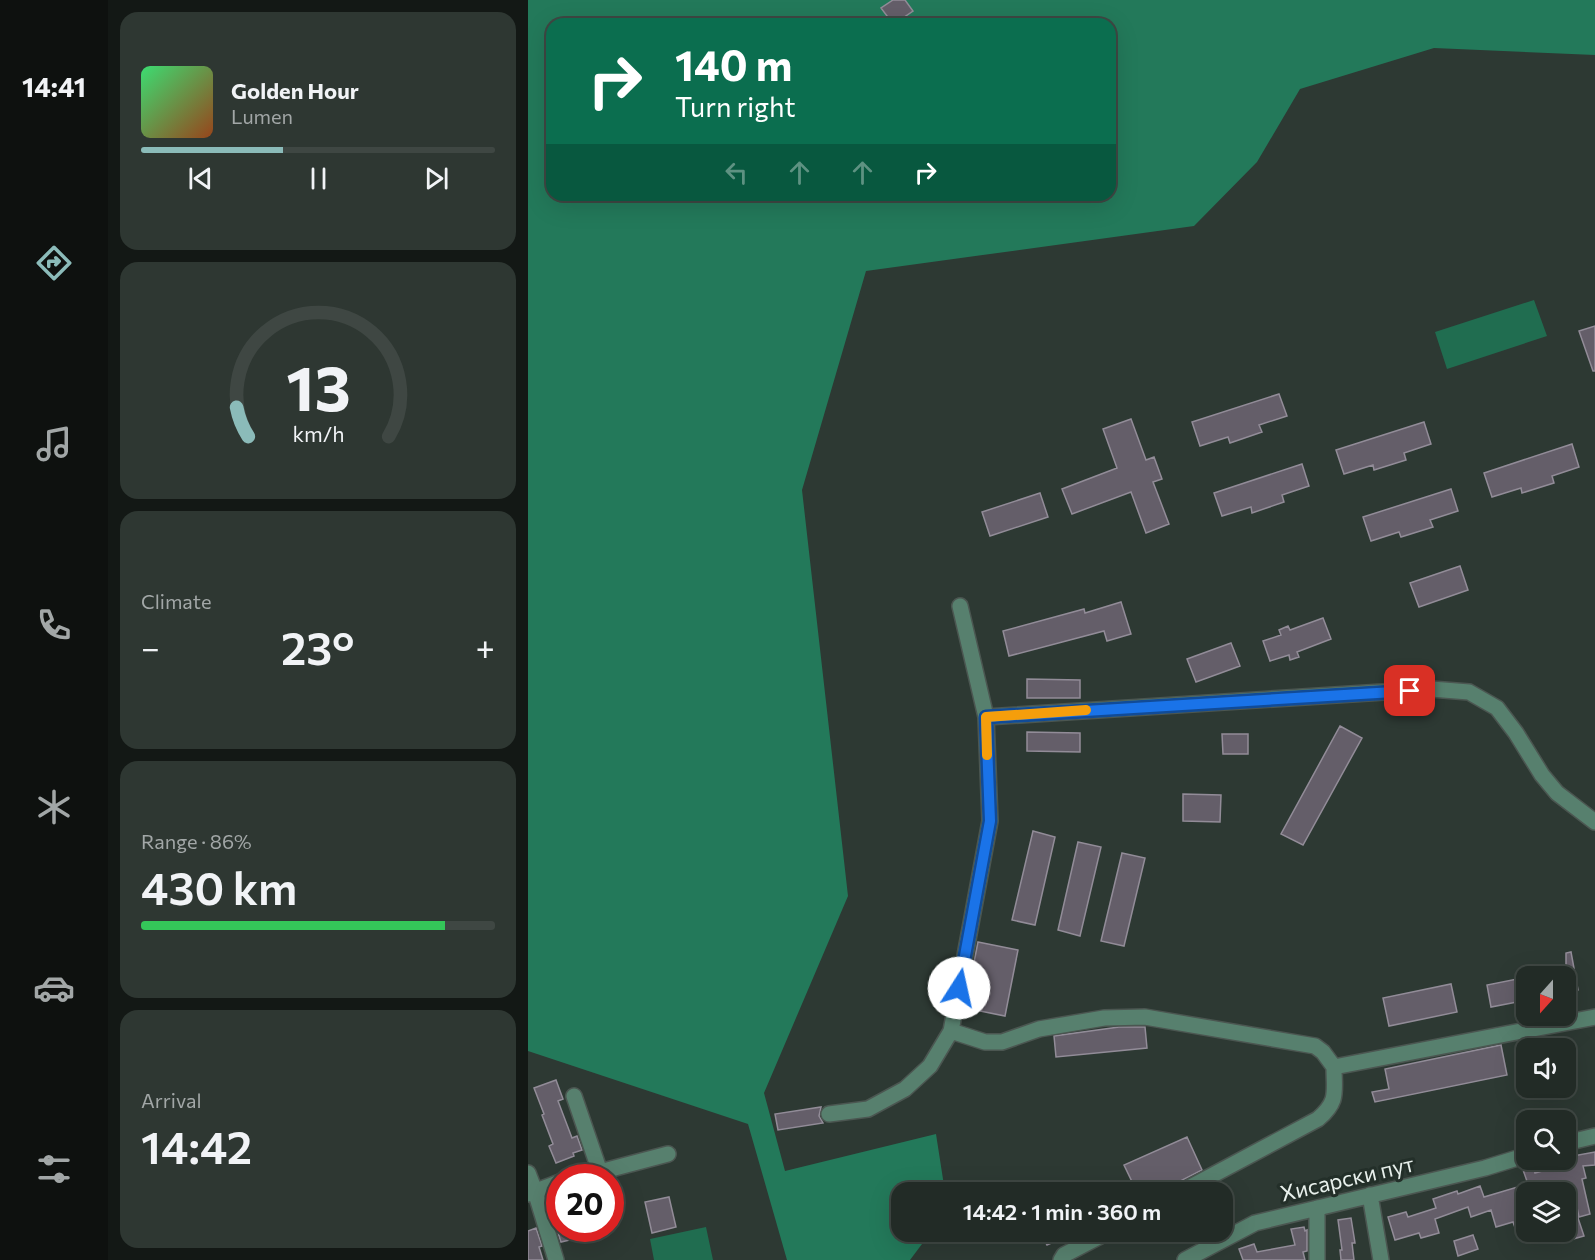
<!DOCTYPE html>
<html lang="en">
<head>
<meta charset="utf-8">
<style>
  body { margin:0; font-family:Commissioner,sans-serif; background:#2e3732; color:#f1f3f6; height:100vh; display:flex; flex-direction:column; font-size:22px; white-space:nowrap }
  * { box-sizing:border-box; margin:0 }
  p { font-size:20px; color:#a2a7a7 }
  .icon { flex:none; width:33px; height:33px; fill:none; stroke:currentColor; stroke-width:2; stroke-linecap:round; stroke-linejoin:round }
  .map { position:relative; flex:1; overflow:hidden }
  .details { display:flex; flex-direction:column; gap:12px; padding:12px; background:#131815; width:420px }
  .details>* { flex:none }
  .hud { position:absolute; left:18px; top:18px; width:570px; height:183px; border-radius:18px; box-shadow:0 6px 24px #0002,0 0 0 2px #3f4743; background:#0b6e4f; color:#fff; overflow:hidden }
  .needle { width:39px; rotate:201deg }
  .buttons { position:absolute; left:988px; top:966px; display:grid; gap:12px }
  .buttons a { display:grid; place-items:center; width:60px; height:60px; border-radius:12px; background:#222b26; box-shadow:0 6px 24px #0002,0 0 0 2px #3f4743; font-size:30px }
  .speed { position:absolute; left:18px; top:1164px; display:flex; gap:12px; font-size:30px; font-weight:700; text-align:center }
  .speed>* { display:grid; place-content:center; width:78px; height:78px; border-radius:50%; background:#222b26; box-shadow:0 6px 24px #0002,0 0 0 2px #3f4743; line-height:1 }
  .speed .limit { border:9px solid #d22; background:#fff; color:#111 }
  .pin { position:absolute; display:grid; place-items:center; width:51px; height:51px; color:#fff; margin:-26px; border-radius:12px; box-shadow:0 3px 9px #0006 }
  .me { position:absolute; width:66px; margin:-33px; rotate:10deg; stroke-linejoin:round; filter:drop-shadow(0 0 4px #0008) }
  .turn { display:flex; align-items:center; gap:21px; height:126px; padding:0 30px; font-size:27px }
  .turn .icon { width:78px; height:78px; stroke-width:2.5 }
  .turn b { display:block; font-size:42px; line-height:51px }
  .lanes { display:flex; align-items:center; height:57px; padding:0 30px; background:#0003; justify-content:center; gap:30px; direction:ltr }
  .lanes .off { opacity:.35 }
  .big { font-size:45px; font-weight:600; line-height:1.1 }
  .details .tile { flex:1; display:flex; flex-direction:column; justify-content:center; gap:9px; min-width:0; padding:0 21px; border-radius:18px; background:#2e3732 }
  .details .dial { align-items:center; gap:0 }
  .dial svg { height:156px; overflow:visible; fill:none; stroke:#3f4743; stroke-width:7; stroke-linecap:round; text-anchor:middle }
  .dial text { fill:#f1f3f6; stroke:none }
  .song { display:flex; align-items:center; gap:18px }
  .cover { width:72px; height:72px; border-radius:9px; background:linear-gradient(135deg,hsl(140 70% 55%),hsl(20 70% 35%)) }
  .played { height:6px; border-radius:3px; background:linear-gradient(90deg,#8bbbb9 40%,#3f4743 40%) }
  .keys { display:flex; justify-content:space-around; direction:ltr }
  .heat { display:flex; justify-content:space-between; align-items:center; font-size:33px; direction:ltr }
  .charge { height:9px; border-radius:4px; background:linear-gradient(90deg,#34c759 86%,#3f4743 0) }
  .trip { position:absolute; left:363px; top:1182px; width:342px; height:60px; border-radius:18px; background:#222b26; box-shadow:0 6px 24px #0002,0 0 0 2px #3f4743; font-weight:600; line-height:60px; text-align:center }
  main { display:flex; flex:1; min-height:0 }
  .tab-bar { display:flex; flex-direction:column; width:108px; justify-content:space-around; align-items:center; background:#0e110f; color:#a2a7a7 }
  .tab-bar .icon { width:42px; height:42px }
  .tab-bar .on { color:#8bbbb9 }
  .tab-bar b { font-size:27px; color:#f1f3f6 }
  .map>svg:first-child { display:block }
</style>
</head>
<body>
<main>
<nav class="tab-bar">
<b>14:41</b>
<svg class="icon on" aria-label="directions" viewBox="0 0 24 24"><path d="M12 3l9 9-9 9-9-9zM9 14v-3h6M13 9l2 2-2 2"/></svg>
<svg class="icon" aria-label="music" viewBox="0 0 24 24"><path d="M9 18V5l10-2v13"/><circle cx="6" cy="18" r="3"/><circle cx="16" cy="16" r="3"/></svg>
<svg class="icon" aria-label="phone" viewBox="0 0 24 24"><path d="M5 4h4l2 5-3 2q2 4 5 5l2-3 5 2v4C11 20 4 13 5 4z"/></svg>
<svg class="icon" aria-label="climate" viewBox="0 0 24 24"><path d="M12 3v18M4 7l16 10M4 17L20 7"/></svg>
<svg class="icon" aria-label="car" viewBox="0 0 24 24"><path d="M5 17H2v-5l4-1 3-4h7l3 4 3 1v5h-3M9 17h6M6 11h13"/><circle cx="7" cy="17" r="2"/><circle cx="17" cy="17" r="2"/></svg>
<svg class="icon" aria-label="filters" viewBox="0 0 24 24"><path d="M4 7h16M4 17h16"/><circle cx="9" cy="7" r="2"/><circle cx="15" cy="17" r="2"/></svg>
</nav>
<section class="details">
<div class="tile">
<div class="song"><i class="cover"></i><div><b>Golden Hour</b><p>Lumen</p></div></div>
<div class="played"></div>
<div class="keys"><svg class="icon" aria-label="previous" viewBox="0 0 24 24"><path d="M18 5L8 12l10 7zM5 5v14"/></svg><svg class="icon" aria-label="pause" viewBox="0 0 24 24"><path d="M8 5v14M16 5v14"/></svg><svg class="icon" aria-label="next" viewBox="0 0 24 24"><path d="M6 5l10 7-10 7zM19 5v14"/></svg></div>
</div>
<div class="tile dial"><svg viewBox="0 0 100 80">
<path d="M14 69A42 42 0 1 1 86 69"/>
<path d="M14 69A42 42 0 0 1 8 54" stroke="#8bbbb9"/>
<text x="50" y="56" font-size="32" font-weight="700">13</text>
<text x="50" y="72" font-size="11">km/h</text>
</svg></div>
<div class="tile"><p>Climate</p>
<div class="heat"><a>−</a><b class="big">23°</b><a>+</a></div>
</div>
<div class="tile"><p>Range · 86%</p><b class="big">430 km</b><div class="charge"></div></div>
<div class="tile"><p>Arrival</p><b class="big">14:42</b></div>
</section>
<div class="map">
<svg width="1067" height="1260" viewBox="0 0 1067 1260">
  <rect width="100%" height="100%" fill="#2d3933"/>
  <path fill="#206d50" d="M1006,300l13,36 -100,33 -12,-37z
    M178,1227l7,33h-59l-4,-21z"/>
  <path fill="#23795a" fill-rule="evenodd" d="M0,0h1067v55l-161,-7 -134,41 -43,73 -63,64 -328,45 -64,219 46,406 -84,197 21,78 151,-37 9,58h-43v40h29l-21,28h-123l-39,-136 -220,-73zM24,24h558v171h-558z"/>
  <path fill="#645e69" stroke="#928c98" stroke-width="1.5" d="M365,0h12l8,11 -19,13h-1l-12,-16z
    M1067,326v45h-2l-14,-40z
    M751,394l8,22 -28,9 3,7 -32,11 -2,-6 -28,9 -8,-24z
    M603,419l15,41 8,-3 8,22 -9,3 16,42 -23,9 -15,-41 -59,22 -10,-25 55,-21 -14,-39z
    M896,422l7,22 -27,9 2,7 -32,10 -1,-5 -29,9 -8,-24z
    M1044,444l7,23 -27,9 2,7 -32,10 -1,-5 -29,9 -8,-24z
    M774,464l7,22 -27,9 2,7 -32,11 -1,-6 -29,9 -8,-23z
    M923,489l7,22 -28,9 3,7 -32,10 -2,-5 -28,9 -8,-24z
    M512,493l8,24 -58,19 -8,-24z
    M932,566l8,24 -49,17 -9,-24z
    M593,602l10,32 -24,7 -3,-10 -95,25 -6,-25 81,-22 1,4z
    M795,618l8,21 -34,13 2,5 -9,3 -1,-5 -19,6 -7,-20 18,-6 -2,-5 9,-4 2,4z
    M703,643l9,23 -44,16 -9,-23z
    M499,679l53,1v18h-53z
    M812,726l22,12 -59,107 -22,-11z
    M499,732l53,1v19l-53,-1z
    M694,734h26v20h-25z
    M655,794l38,1 -1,27 -37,-1z
    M505,831l22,6 -20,88 -23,-5z
    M550,842l23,5 -21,89 -22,-6z
    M594,853l23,5 -21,88 -23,-5z
    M450,942l40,8 -13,66 -40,-8z
    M1043,952l7,38 -12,3v-40z
    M999,977v23l-36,7 -4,-22z
    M923,984l6,28 -68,14 -6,-28z
    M591,1027h26l2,21 -91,9 -2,-21z
    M973,1045l6,30 -132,27 -3,-10 17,-3 -4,-20z
    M28,1080l7,19 -5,2 14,37 5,-2 5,14 -9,3 1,3 -18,7 -7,-17 4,-2 -11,-29 2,-1 -10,-26z
    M293,1107l-2,9 4,7 -45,7 -3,-16z
    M659,1137l15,33 -43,22h-22l-13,-27z
    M1067,1152v13l-12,1 3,12 -4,1 8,35 -11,3 -6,-28 -14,3h-32v40l-9,4 -5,-14 -17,5 -5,-17 -20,7 -3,-10 -33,12 4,14 -18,5 -2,-5 -24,7 -7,-23 18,-5 2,5 28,-9 -3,-9 24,-8 1,3 22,-8 4,11 44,-13 -6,-17 10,-4 3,10 33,-9 -1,-7z
    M565,1181l5,11h-31z
    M141,1197l7,30 -24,6 -7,-31z
    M1048,1212l8,24 -11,3 -7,-24z
    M823,1218l4,25h-3l2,17h-13l-1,-10h2l-4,-30z
    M32,1222v6h39v5l-38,9 -6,-19z
    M776,1227l1,4 2,-1v21l-4,1 2,8h-62l-4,-11 15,-5 3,8 38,-7 -4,-16z
    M8,1228l6,18 -3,1 4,13h-15v-29z
    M512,1232h36l-29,13z
    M945,1235l5,14 -20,7 -4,-15z"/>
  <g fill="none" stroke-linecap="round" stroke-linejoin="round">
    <g stroke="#4b5651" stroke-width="18">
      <path id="minor" d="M458,717l445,-28 38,3 28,16 19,25 26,42 15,18 38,29
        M423,1031l34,11h17l37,-13 65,-11 41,-1 170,29 8,6 11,15
        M46,1096l26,76
        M301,1114l39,-5 37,-20 25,-23 21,-35 39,-210 -4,-104 -26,-111
        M1038,1143l29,-7
        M0,1173l7,18 21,69
        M49,1178l91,-24
        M653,1192l137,-73c21,-18 16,-27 16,-52l261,-50
        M0,1194l32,-12
        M842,1195l11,65
        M533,1260l3,-5 44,-23
        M657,1260l70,-37 230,-55 42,-13
        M789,1260v-52"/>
    </g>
    <use href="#minor" stroke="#57806e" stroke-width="15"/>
  </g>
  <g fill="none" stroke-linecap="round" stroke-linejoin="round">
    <g stroke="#114b97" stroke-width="15">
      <path id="route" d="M431,988l31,-167 -4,-104 424,-26"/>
    </g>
    <use href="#route" stroke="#1a73e8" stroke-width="10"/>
    <path stroke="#f59e0b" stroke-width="10" d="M459,755l-1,-38 100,-7"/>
  </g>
  <g text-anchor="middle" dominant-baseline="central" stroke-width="6" stroke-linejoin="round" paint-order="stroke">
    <g font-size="22" fill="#e8f0ec" stroke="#232f29">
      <text transform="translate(819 1178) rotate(-13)">Хисарски пут</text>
    </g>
  </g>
</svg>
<div class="buttons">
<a><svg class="needle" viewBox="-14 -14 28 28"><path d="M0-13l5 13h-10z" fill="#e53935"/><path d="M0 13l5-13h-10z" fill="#a2a7a7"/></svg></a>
<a><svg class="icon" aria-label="sound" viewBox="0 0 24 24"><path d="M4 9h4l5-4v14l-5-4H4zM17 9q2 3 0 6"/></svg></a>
<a><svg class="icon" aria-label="search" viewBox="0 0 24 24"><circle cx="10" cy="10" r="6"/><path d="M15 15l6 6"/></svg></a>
<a><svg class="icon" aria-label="layers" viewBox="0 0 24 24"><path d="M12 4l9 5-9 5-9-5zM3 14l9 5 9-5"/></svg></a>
</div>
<div class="speed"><div class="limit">20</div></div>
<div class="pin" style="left:882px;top:691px;background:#d93025"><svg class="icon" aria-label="arrive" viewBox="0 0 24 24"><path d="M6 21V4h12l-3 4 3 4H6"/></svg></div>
<svg class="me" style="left:431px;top:988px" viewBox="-20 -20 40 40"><circle r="19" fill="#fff"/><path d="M0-13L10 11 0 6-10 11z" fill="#1a73e8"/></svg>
<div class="trip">14:42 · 1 min · 360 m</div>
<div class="hud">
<div class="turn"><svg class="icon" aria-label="right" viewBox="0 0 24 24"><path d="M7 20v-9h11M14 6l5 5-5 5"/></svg><div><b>140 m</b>Turn right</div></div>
<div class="lanes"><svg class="icon off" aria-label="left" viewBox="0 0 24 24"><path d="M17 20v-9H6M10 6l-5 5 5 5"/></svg><svg class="icon off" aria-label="ahead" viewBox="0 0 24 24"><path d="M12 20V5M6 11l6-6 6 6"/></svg><svg class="icon off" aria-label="ahead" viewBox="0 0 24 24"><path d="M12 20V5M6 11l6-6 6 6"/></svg><svg class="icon" aria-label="right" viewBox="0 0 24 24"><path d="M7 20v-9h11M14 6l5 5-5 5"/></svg></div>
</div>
</div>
</main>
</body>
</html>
